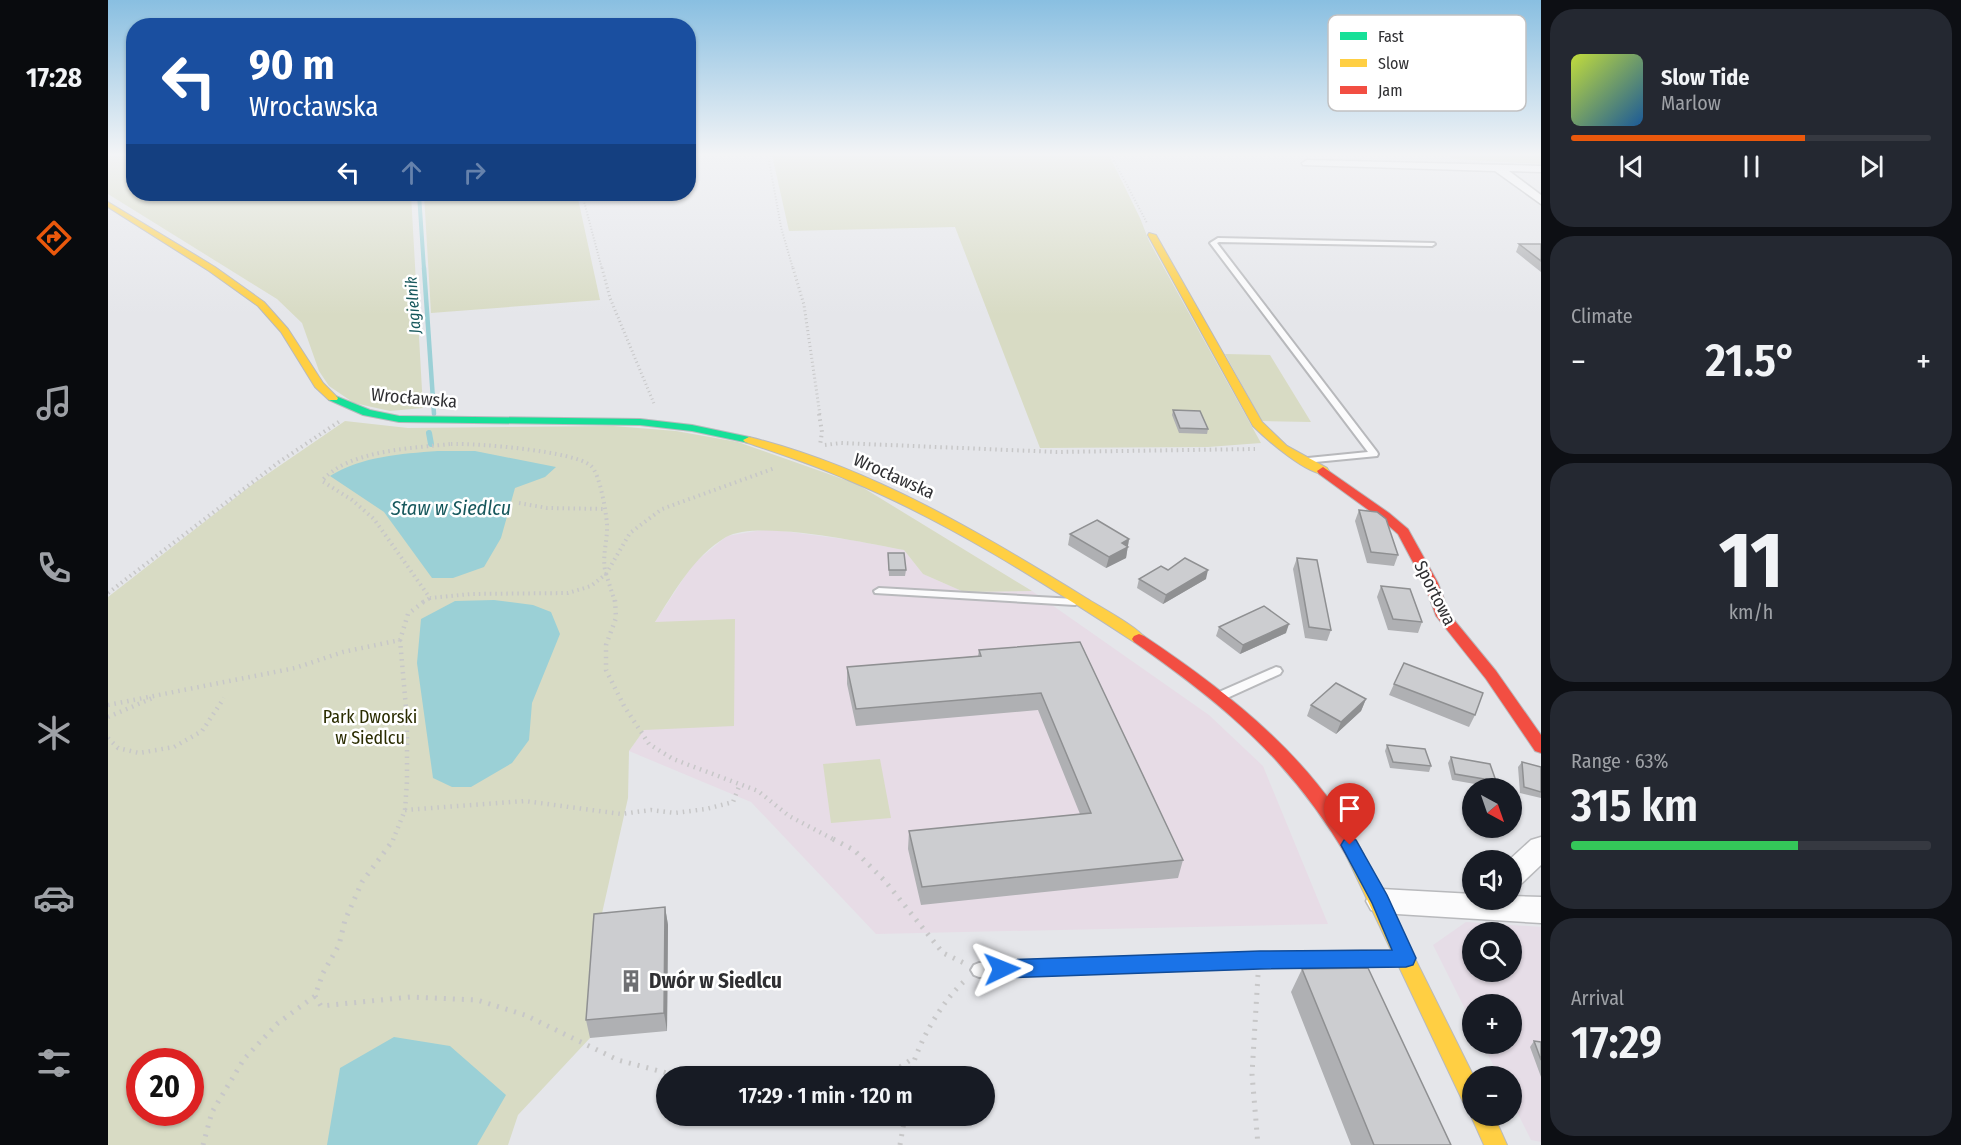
<!DOCTYPE html>
<html lang="en">
<head>
<meta charset="utf-8">
<style>
  body { margin:0; font-family:"Fira Sans Condensed",sans-serif; background:#242831; color:#f1f3f6; height:100vh; display:flex; flex-direction:column; font-size:22px; white-space:nowrap }
  * { box-sizing:border-box; margin:0 }
  p { font-size:20px; color:#9ea1a6 }
  .icon { flex:none; width:33px; height:33px; fill:none; stroke:currentColor; stroke-width:2; stroke-linecap:round; stroke-linejoin:round }
  .map { position:relative; flex:1; overflow:hidden }
  .details { display:flex; flex-direction:column; gap:9px; padding:9px; background:#0d0f14; width:420px }
  .details>* { flex:none }
  .top-card { position:absolute; left:18px; top:18px; width:570px; height:183px; border-radius:24px; box-shadow:0 2px 4px #0004; background:#1a4fa0; color:#fff; overflow:hidden }
  .needle { width:39px; rotate:140deg }
  .tools { position:absolute; left:1354px; top:778px; display:grid; gap:12px }
  .tools a { display:grid; place-items:center; width:60px; height:60px; border-radius:50%; background:#171b24; box-shadow:0 2px 4px #0004; font-size:30px }
  .speed { position:absolute; left:18px; top:1048px; display:flex; gap:12px; font-size:30px; font-weight:700; text-align:center }
  .speed>* { display:grid; place-content:center; width:78px; height:78px; border-radius:50%; background:#171b24; box-shadow:0 2px 4px #0004; line-height:1 }
  .speed .limit { border:9px solid #d22; background:#fff; color:#111 }
  .pin { position:absolute; display:grid; place-items:center; width:51px; height:51px; color:#fff; margin:-62px -26px; border-radius:50% 50% 50% 0; rotate:-45deg; box-shadow:0 0 6px #0007 }
  .pin .icon { rotate:45deg }
  .me { position:absolute; width:66px; margin:-33px; rotate:88deg; stroke-linejoin:round; filter:drop-shadow(0 0 4px #0008) }
  .turn { display:flex; align-items:center; gap:21px; height:126px; padding:0 24px; font-size:27px }
  .turn .icon { width:78px; height:78px; stroke-width:2.5 }
  .turn b { display:block; font-size:42px; line-height:51px }
  .lanes { display:flex; align-items:center; height:57px; padding:0 24px; background:#0003; justify-content:center; gap:30px; direction:ltr }
  .lanes .off { opacity:.35 }
  .big { font-size:45px; font-weight:600; line-height:1.1 }
  .details .tile { flex:1; display:flex; flex-direction:column; justify-content:center; gap:9px; min-width:0; padding:0 21px; border-radius:24px; background:#242831 }
  .details .dial { align-items:center; gap:0 }
  .dial b { font-size:78px; line-height:1 }
  .song { display:flex; align-items:center; gap:18px }
  .cover { width:72px; height:72px; border-radius:9px; background:linear-gradient(135deg,hsl(70 70% 55%),hsl(210 70% 35%)) }
  .played { height:6px; border-radius:3px; background:linear-gradient(90deg,#ea580c 65%,#363941 65%) }
  .keys { display:flex; justify-content:space-around; direction:ltr }
  .heat { display:flex; justify-content:space-between; align-items:center; font-size:33px; direction:ltr }
  .charge { height:9px; border-radius:4px; background:linear-gradient(90deg,#34c759 63%,#363941 0) }
  .trip { position:absolute; left:548px; top:1066px; width:339px; height:60px; border-radius:30px; background:#171b24; box-shadow:0 2px 4px #0004; font-weight:600; line-height:60px; text-align:center }
  main { display:flex; flex:1; min-height:0 }
  .tab-bar { display:flex; flex-direction:column; width:108px; justify-content:space-around; align-items:center; background:#090b0e; color:#9ea1a6 }
  .tab-bar .icon { width:42px; height:42px }
  .tab-bar .current { color:#ea580c }
  .tab-bar b { font-size:27px; color:#f1f3f6 }
  .map>svg:first-child { display:block }
</style>
</head>
<body>
<main>
<nav class="tab-bar">
<b>17:28</b>
<svg class="icon current" aria-label="directions" viewBox="0 0 24 24"><path d="M12 3l9 9-9 9-9-9zM9 14v-3h6M13 9l2 2-2 2"/></svg>
<svg class="icon" aria-label="music" viewBox="0 0 24 24"><path d="M9 18V5l10-2v13"/><circle cx="6" cy="18" r="3"/><circle cx="16" cy="16" r="3"/></svg>
<svg class="icon" aria-label="phone" viewBox="0 0 24 24"><path d="M5 4h4l2 5-3 2q2 4 5 5l2-3 5 2v4C11 20 4 13 5 4z"/></svg>
<svg class="icon" aria-label="climate" viewBox="0 0 24 24"><path d="M12 3v18M4 7l16 10M4 17L20 7"/></svg>
<svg class="icon" aria-label="car" viewBox="0 0 24 24"><path d="M5 17H2v-5l4-1 3-4h7l3 4 3 1v5h-3M9 17h6M6 11h13"/><circle cx="7" cy="17" r="2"/><circle cx="17" cy="17" r="2"/></svg>
<svg class="icon" aria-label="filters" viewBox="0 0 24 24"><path d="M4 7h16M4 17h16"/><circle cx="9" cy="7" r="2"/><circle cx="15" cy="17" r="2"/></svg>
</nav>
<div class="map">
<svg width="1433" height="1145" viewBox="0 0 1433 1145">
  <rect width="100%" height="100%" fill="#e5e6ea"/>
  <path fill="#e6dde7" fill-rule="evenodd" d="M1358,922l75,5v215l-10,-2 -19,-38v-25h-13l-16,-33h29v-39h-39v20l-40,-80zM1365,933h39v39h-39z"/>
  <path fill="#e7dce6" d="M660,529l83,11 53,10 19,24 41,18 68,-1 177,124 54,51 65,158 -452,10 -125,-132 -122,-51 15,-21 11,-108 38,-58 34,-28z"/>
  <path fill="#d8dbc4" fill-rule="evenodd" d="M25,155l1,39h277l12,214 -33,3 -36,-8 -25,-17 -10,-15 -17,-48 -25,-24 -169,-105v-37z
    M664,155h337l31,63 9,23 112,202 -53,4 -168,1 -85,-221 -166,4z
    M1341,155h92v9l-87,-5z
    M316,194h153l23,106 -169,13z
    M1117,354l45,1 41,67 -49,-1z
    M237,421l63,7 205,-2 63,5 62,11 119,42 175,107 -68,1 -41,-18 -19,-24c-38,-7 -147,-31 -178,-13 -33,20 -51,54 -71,85l80,-3 -1,107 -90,4 -15,21 -1,47 -30,133 -8,107 -72,77 -10,30h-400v-548l145,-113zM32,1062h50v51h-50z
    M772,759l11,59 -60,5 -8,-59z"/>
  <path fill="#9bd0d6" d="M330,451h37l81,16 -11,10 -30,11 -14,50 -17,29 -31,11h-21l-48,-66 -54,-36c33,-20 70,-22 108,-25z
    M386,600l39,5 18,7 9,22 -28,69 -3,37 -17,23 -41,24h-19l-19,-9 -16,-115 4,-44 34,-18z
    M286,1037l56,9 56,49 -29,50h-150l13,-77z"/>
  <g fill="none" stroke-linecap="round" stroke-linejoin="round">
    <path stroke="#9bd0d6" stroke-width="4" d="M311,194l5,75"/>
    <path stroke="#9bd0d6" stroke-width="4.5" d="M316,268l10,146"/>
    <path stroke="#9bd0d6" stroke-width="6" d="M321,433l2,11"/>
    <g stroke="#b8b9bc" stroke-width="4">
      <path id="lane" d="M1110,238l216,5 1,1 -3,2 -213,-4 -2,1 160,209 1,2 -1,2 -72,7 -2,-2 5,-3 60,-6 -158,-209z
        M771,588l196,11 5,3 -5,3 -200,-12 -1,-2z
        M1168,667l4,1 2,3 -2,3 -53,24h-8l-2,-3 2,-3z
        M1292,951l5,2 3,5 -3,5 -5,2 -140,2 -281,10 -5,-2 -3,-5 3,-5 5,-2 281,-10z"/>
    </g>
    <g stroke="#b8b9bc" stroke-width="3">
      <path id="street" d="M1199,160l234,6v6l-32,-1 32,24v9l-46,-33 -192,-6 -1,-2z
        M1433,837v28l-19,18 -10,4v-26h-4l23,-21z
        M1273,889l92,5v6h39v-4l29,1v26l-160,-10 -10,-3 -5,-9 5,-9z"/>
    </g>
    <g stroke="#b8b9bc" stroke-width="2">
      <path id="fast" d="M225,395l37,15 29,6 241,3 52,6 57,12 6,3 -6,3 -57,-12 -52,-6 -241,-3 -36,-7 -34,-15 -1,-2z"/>
    </g>
    <g stroke="#b8b9bc" stroke-width="2">
      <path id="slow" d="M0,202l107,65 49,35 24,27 35,54 15,15 -1,2h-8l-14,-13 -34,-55 -23,-26 -49,-35 -101,-64z
        M1041,233l7,2 106,187 25,24 40,22 2,3 -2,3c-18,3 -61,-35 -74,-48l-105,-191z
        M641,437c121,30 232,96 337,161 14,9 52,29 60,41l-2,3h-10c-92,-60 -185,-120 -286,-162 -34,-15 -68,-26 -103,-38l-2,-2z
        M1247,848l6,2 113,227 -1,32 -8,-3 -119,-251 3,-5z
        M1365,1111v5h21l13,29h-23l-13,-29z"/>
    </g>
    <g stroke="#b8b9bc" stroke-width="2">
      <path id="jam" d="M1215,467l66,46 19,16 30,54 12,32 46,56 45,64v18l-6,-2 -49,-72 -50,-63 -12,-33 -26,-49 -17,-15 -62,-45 -2,-3z
        M1031,634l5,2c87,58 171,124 220,219l-3,5 -6,2 -6,-2c-58,-99 -122,-153 -215,-218l-2,-3 2,-3z"/>
    </g>
    <path stroke="#c7c7c8" stroke-width="2" stroke-dasharray="1 2" stroke-linecap="butt" d="M660,155l13,72 12,42
      M1003,155l36,68
      M474,194l20,75"/>
    <path stroke="#c7c7c8" stroke-width="3" stroke-dasharray="1 3" stroke-linecap="butt" d="M494,268l8,30 45,108
      M685,268l11,37 16,110"/>
    <path stroke="#c7c7c8" stroke-width="4" stroke-dasharray="1.5 4" stroke-linecap="butt" d="M711,414l3,18 -2,13
      M343,444c25,-1 124,7 140,22 9,8 15,46 16,58 1,17 -6,33 -1,50l-15,12 -23,7 -97,1 -41,4 -56,-79 -22,-19 -30,-19c25,-31 92,-33 129,-37z
      M717,445l16,-2 216,9 198,-3
      M411,503l28,5 58,1
      M498,574l9,28
      M498,574l24,-41 32,-24 113,-41
      M0,593l171,-131 61,-41
      M315,602l7,-4"/>
    <path stroke="#c7c7c8" stroke-width="4.5" stroke-dasharray="1.5 5" stroke-linecap="butt" d="M507,600l1,18 -10,27v25l18,36 25,38 24,15 85,32 31,25 46,24
      M0,705l187,-37 48,-16 57,-12 8,-26 18,-14
      M0,717l47,-20
      M0,738l10,10 21,5 35,-6 28,-16 22,-33
      M297,810l120,-9 96,13 30,-4 24,3 31,-4 27,-7 7,-18
      M285,840l12,-30 2,-29v-62l-7,-79"/>
    <path stroke="#c7c7c8" stroke-width="5" stroke-dasharray="2 7" stroke-linecap="butt" d="M725,839l21,11 31,31 58,72 21,10
      M1150,975l-6,99 6,71
      M207,996l6,10 89,-9 67,3 48,15 93,45 64,17
      M777,1077l27,-18
      M802,1077c5,-30 33,-79 57,-98
      M95,1145l9,-33 32,-53 34,-36 37,-27 8,-23 16,-28 6,-25 17,-38 32,-43
      M792,1145l5,-29"/>
    <use href="#lane" fill="#fbfbfc" fill-rule="evenodd"/>
    <use href="#street" fill="#fbfbfc" fill-rule="evenodd"/>
    <use href="#fast" fill="#16e098" fill-rule="evenodd"/>
    <use href="#slow" fill="#ffcf43" fill-rule="evenodd"/>
    <use href="#jam" fill="#f24e42" fill-rule="evenodd"/>
  </g>
  <path fill="#afb0b3" d="M1411,244h22v28l-25,-20z
    M1065,410l35,19 -1,5 -28,-1 -7,-18z
    M1251,510l39,45 -4,11 -27,-3 -12,-42z
    M962,534l59,5 -3,19 -20,10 -38,-23z
    M780,553l18,17 -1,6h-16z
    M1189,558l34,72 -4,11 -22,-3 -12,-69z
    M1060,570l38,9 -43,25 -26,-16 2,-9z
    M1273,586l41,36 -4,11 -30,-3 -11,-33z
    M1111,627l67,6 -46,21 -24,-18z
    M972,642l103,218 -5,18 -257,27 -13,-56 1,-18 171,-17 -42,-104 -182,16 -9,-42v-17l131,-11 1,-6z
    M1286,684l81,31 -6,12 -80,-32z
    M1258,699l-5,12 -25,23 -29,-18 4,-11z
    M1279,745l44,21 -2,6 -39,-4 -5,-17z
    M1343,757l45,24 -4,6 -40,-7 -4,-17z
    M1414,762l19,5v31l-21,-5 -2,-26z
    M557,907l3,18 -1,106 -77,7 -4,-18z
    M1194,969l149,176h-100l-60,-153z
    M1426,1041l7,1v35l-11,-30z"/>
  <path fill="#8f9092" d="M1021,539l-3,19 -20,10 3,-11 13,-14z
    M1100,570l-2,9 -43,25 3,-9z
    M1181,624l-3,9 -46,21 3,-9z
    M1258,699l-5,12 -25,23 5,-12z
    M557,907l3,18 -1,106 -3,-18z"/>
  <path fill="#cccdd0" stroke="#8f9092" stroke-width="1.5" d="M1411,244h22v17z
    M1065,410l27,1 8,18 -28,-1z
    M1251,510l18,2 9,7 12,36 -27,-3z
    M989,520l32,19 -7,4 6,4 -19,10 -39,-23z
    M780,553h16l2,17h-17z
    M1077,558l23,12 -42,25 -27,-16 22,-13 7,4z
    M1189,558l20,2 14,70 -22,-3z
    M1273,586l29,3 12,33 -29,-3z
    M1156,606l25,18 -46,21 -24,-18z
    M972,642l103,218 -261,27 -13,-56 182,-18 -50,-120 -185,16 -9,-42 134,-11 -2,-6z
    M1296,663l79,30 -8,22 -81,-31z
    M1228,683l30,16 -25,23 -30,-17z
    M1279,745l38,4 6,17 -38,-4z
    M1343,757l39,7 6,17 -41,-7z
    M1414,762l19,5v25l-17,-5z
    M557,907l-1,106 -78,7 8,-106z
    M1260,968l83,177h-77l-72,-176z
    M1426,1041l7,1v18z"/>
  <linearGradient id="sky" x2="0" y2="1"><stop stop-color="#89bfe1"/><stop offset="0.49" stop-color="#f3f4f6"/><stop offset="1" stop-color="#f3f4f6" stop-opacity="0"/></linearGradient>
  <rect width="1433" height="315" fill="url(#sky)"/>
  <path fill="#1a73e8" stroke="#114b97" stroke-width="1.5" d="M1242,838l6,2 31,55 29,63 -3,7 -7,2 -146,2 -258,9 -7,-3 -3,-6 3,-6 7,-3 258,-9 132,-1 -20,-47 -31,-58 3,-5z"/>
  <defs>
    <g id="building-bare" transform="scale(1.8)"><path d="M-4-6H4V6H1V3H-1V6H-4ZM-2.5-4.3h1.7v1.8h-1.7ZM.8-4.3h1.7v1.8H.8ZM-2.5-1h1.7V.8h-1.7ZM.8-1h1.7V.8H.8Z" fill="#6f7073" stroke="#fff" stroke-width="2.5" paint-order="stroke"/></g>
  </defs>
  <g fill-rule="evenodd">
    <use href="#building-bare" x="523" y="981"/>
  </g>
  <g text-anchor="middle" dominant-baseline="central" stroke-width="5" stroke-linejoin="round" paint-order="stroke">
    <g font-size="16" font-style="italic" fill="#17585d" stroke="#fff">
      <text transform="translate(305 305) rotate(-94)">Jagielnik</text>
    </g>
    <g font-size="18" fill="#303033" stroke="#fff">
      <text transform="translate(306 398) rotate(5)">Wrocławska</text>
      <text transform="translate(786 476) rotate(24)">Wrocławska</text>
      <text transform="translate(1327 593) rotate(63)">Sportowa</text>
    </g>
    <g font-size="18" fill="#2a2c00" stroke="#fff">
      <text x="262" y="717">Park Dworski<tspan x="262" dy="21">w Siedlcu</tspan></text>
    </g>
    <g font-size="20" font-style="italic" fill="#17585d" stroke="#fff">
      <text x="343" y="508">Staw w Siedlcu</text>
    </g>
    <g font-size="21" font-weight="bold" fill="#303033" stroke="#fff" text-anchor="start">
      <text x="541" y="981">Dwór w Siedlcu</text>
    </g>
  </g>
  <rect x="1220" y="15" width="198" height="96" rx="9" fill="#fff" stroke="#c1c1c2" stroke-width="1.5"/>
  <rect x="1232" y="32" width="27" height="8" fill="#16e098"/>
  <rect x="1232" y="59" width="27" height="8" fill="#ffcf43"/>
  <rect x="1232" y="86" width="27" height="8" fill="#f24e42"/>
  <g font-size="16" fill="#303033">
    <text x="1270" y="42">Fast</text>
    <text x="1270" y="69">Slow</text>
    <text x="1270" y="96">Jam</text>
  </g>
</svg>
<div class="tools">
<a><svg class="needle" viewBox="-14 -14 28 28"><path d="M0-13l5 13h-10z" fill="#e53935"/><path d="M0 13l5-13h-10z" fill="#9ea1a6"/></svg></a>
<a><svg class="icon" aria-label="sound" viewBox="0 0 24 24"><path d="M4 9h4l5-4v14l-5-4H4zM17 9q2 3 0 6"/></svg></a>
<a><svg class="icon" aria-label="search" viewBox="0 0 24 24"><circle cx="10" cy="10" r="6"/><path d="M15 15l6 6"/></svg></a>
<a>+</a>
<a>−</a>
</div>
<div class="speed"><div class="limit">20</div></div>
<div class="pin" style="left:1242px;top:845px;background:#d93025"><svg class="icon" aria-label="arrive" viewBox="0 0 24 24"><path d="M6 21V4h12l-3 4 3 4H6"/></svg></div>
<svg class="me" style="left:894px;top:969px" viewBox="-20 -20 40 40"><path d="M0-17L14 15 0 8-14 15z" fill="#1a73e8" stroke="#fff" stroke-width="4"/></svg>
<div class="trip">17:29 · 1 min · 120 m</div>
<div class="top-card">
<div class="turn"><svg class="icon" aria-label="left" viewBox="0 0 24 24"><path d="M17 20v-9H6M10 6l-5 5 5 5"/></svg><div><b>90 m</b>Wrocławska</div></div>
<div class="lanes"><svg class="icon" aria-label="left" viewBox="0 0 24 24"><path d="M17 20v-9H6M10 6l-5 5 5 5"/></svg><svg class="icon off" aria-label="ahead" viewBox="0 0 24 24"><path d="M12 20V5M6 11l6-6 6 6"/></svg><svg class="icon off" aria-label="right" viewBox="0 0 24 24"><path d="M7 20v-9h11M14 6l5 5-5 5"/></svg></div>
</div>
</div>
<section class="details">
<div class="tile">
<div class="song"><i class="cover"></i><div><b>Slow Tide</b><p>Marlow</p></div></div>
<div class="played"></div>
<div class="keys"><svg class="icon" aria-label="previous" viewBox="0 0 24 24"><path d="M18 5L8 12l10 7zM5 5v14"/></svg><svg class="icon" aria-label="pause" viewBox="0 0 24 24"><path d="M8 5v14M16 5v14"/></svg><svg class="icon" aria-label="next" viewBox="0 0 24 24"><path d="M6 5l10 7-10 7zM19 5v14"/></svg></div>
</div>
<div class="tile"><p>Climate</p>
<div class="heat"><a>−</a><b class="big">21.5°</b><a>+</a></div>
</div>
<div class="tile dial"><b>11</b><p>km/h</p></div>
<div class="tile"><p>Range · 63%</p><b class="big">315 km</b><div class="charge"></div></div>
<div class="tile"><p>Arrival</p><b class="big">17:29</b></div>
</section>
</main>
</body>
</html>
